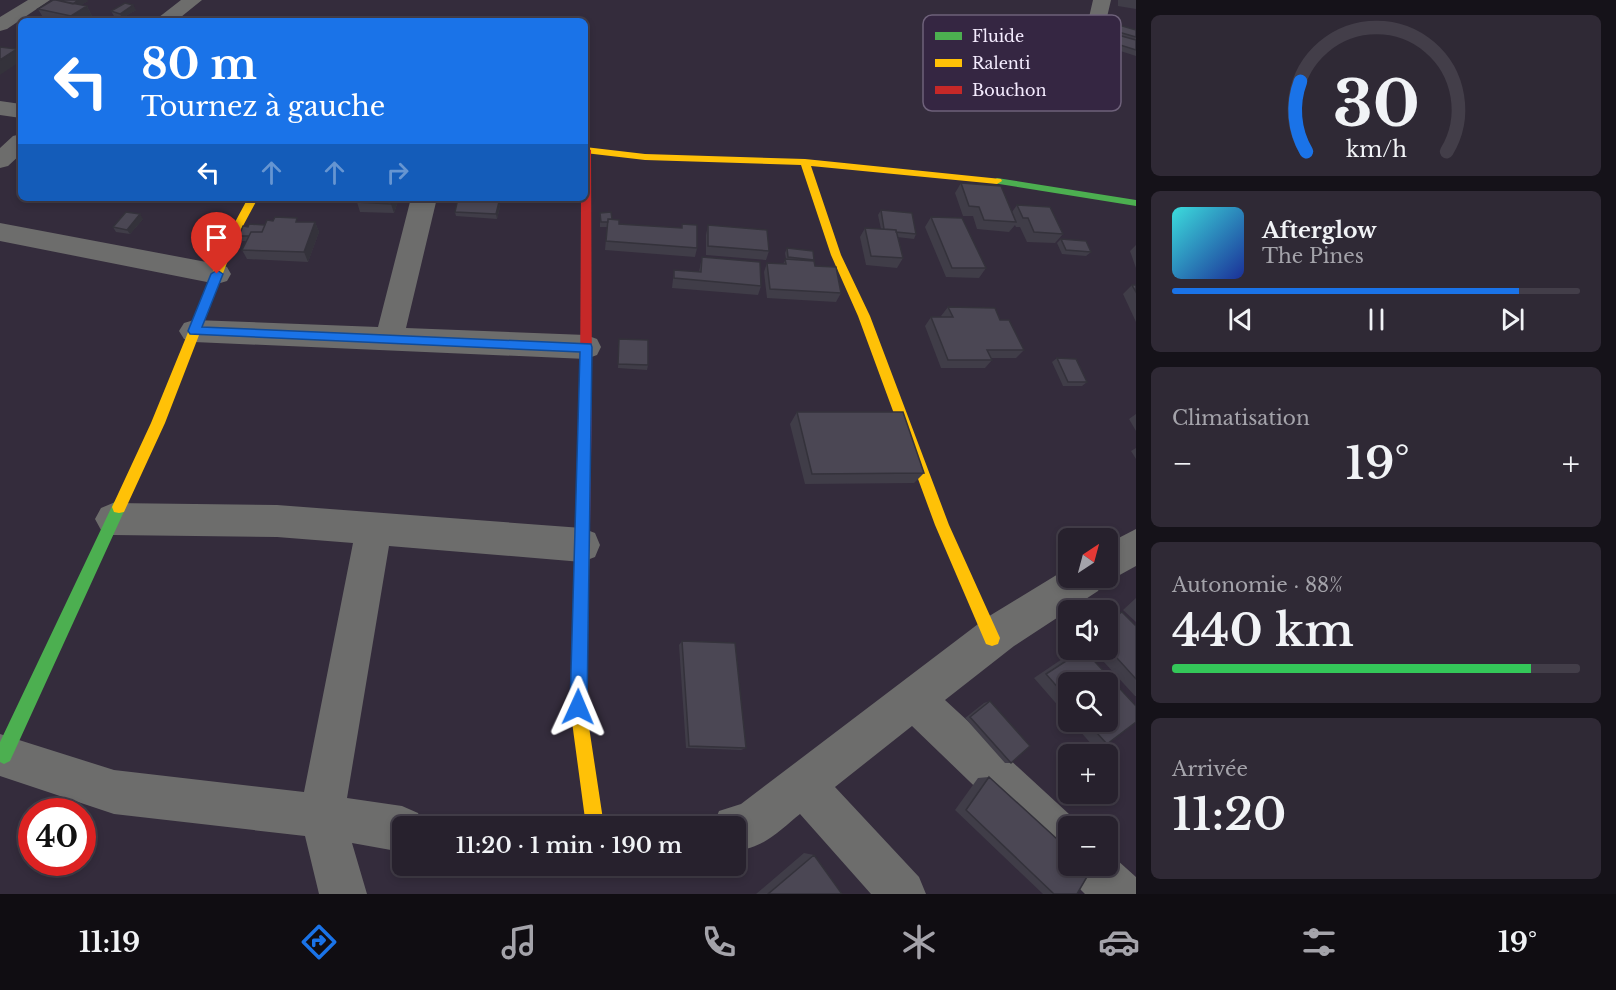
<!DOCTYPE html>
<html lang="fr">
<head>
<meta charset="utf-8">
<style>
  body { margin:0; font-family:"Libre Baskerville",serif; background:#2f2935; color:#f1f3f6; height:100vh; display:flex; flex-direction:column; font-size:22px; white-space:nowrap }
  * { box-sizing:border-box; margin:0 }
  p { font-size:20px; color:#a4a3aa }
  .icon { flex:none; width:33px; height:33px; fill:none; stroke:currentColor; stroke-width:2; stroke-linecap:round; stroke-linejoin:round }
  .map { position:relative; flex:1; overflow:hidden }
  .sheet { display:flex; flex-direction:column; gap:15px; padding:15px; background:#151219; width:480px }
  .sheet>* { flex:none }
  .banner { position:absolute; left:18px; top:18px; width:570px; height:183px; border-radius:9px; box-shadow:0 3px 9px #0003,0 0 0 2px #433e49; background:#1a73e8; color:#fff; overflow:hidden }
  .needle { width:39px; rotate:36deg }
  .fabs { position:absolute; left:1058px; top:528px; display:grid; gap:12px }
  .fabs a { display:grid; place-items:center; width:60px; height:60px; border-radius:9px; background:#27212d; box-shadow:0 3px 9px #0003,0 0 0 2px #433e49; font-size:30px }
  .speed { position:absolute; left:18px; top:798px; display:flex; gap:12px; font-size:30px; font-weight:700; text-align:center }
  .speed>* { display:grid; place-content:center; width:78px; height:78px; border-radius:50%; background:#27212d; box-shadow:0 3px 9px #0003,0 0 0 2px #433e49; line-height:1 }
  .speed .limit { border:9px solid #d22; background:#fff; color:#111 }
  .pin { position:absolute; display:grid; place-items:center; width:51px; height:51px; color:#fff; margin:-62px -26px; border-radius:50% 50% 50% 0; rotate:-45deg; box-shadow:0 0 6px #0007 }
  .pin .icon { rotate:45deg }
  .me { position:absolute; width:66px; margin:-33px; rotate:1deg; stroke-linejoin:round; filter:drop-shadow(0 0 4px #0008) }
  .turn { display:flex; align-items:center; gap:21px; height:126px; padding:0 24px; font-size:27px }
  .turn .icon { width:78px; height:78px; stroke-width:2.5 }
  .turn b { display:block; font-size:42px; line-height:51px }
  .lanes { display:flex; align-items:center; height:57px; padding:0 24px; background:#0003; justify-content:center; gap:30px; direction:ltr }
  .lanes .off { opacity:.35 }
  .big { font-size:45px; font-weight:600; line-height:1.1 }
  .sheet .widget { flex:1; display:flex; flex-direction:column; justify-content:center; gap:9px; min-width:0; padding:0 21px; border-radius:9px; background:#2f2935 }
  .sheet .dial { align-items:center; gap:0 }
  .dial svg { height:156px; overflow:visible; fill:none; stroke:#433e49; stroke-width:7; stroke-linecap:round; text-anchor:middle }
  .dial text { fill:#f1f3f6; stroke:none }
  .song { display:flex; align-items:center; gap:18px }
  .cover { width:72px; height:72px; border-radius:9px; background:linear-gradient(135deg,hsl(180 70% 55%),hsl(230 70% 35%)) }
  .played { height:6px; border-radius:3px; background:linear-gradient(90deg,#1a73e8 85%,#433e49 85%) }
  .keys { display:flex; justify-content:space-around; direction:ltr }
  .heat { display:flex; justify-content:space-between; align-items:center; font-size:33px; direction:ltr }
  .charge { height:9px; border-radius:4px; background:linear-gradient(90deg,#34c759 88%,#433e49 0) }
  .trip { position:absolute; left:392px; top:816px; width:354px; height:60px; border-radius:9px; background:#27212d; box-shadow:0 3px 9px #0003,0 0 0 2px #433e49; font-weight:600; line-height:60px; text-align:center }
  .dock { display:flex; height:96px; justify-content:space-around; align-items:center; background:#100d12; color:#a4a3aa }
  .dock .icon { width:42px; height:42px }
  .dock .on { color:#1a73e8 }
  .dock b { font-size:27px; color:#f1f3f6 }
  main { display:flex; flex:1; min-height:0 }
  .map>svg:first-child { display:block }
</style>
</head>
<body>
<main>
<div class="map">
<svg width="1136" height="894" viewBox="0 0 1136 894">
  <rect width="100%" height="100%" fill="#342c3c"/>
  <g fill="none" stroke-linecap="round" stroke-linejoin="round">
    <path fill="#6d6d6c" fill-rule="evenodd" d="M28,0h22l-43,29 -7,2v-14z
      M181,0h21l-26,21h-22z
      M1093,0h18l-7,30h-14l-3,-4z
      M0,101l21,3v14l-21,-3z
      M21,134v20l-13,12 -8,2v-20l13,-12z
      M411,198h26l-31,130 180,7 11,4 4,8 -4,8 -11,4 -392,-17 -10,-3 -5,-8 5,-8 10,-3 184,7z
      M0,223l217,41 10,3 4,7 -4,7 -10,3 -217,-43z
      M113,503l164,2 305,23 13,5 5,12 -5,12 -13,5 -193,-16 -42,252 55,8 16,7 6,13h-22v26l-50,-9 15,51h-48l-14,-58 -191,-22 -114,-38v-42l114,36 190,22 49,-249 -76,-6 -164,-2 -12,-5 -6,-11 6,-11z
      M1136,529v37l-29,16 -4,-2 -5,11 -84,55 -69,54 137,126h-14v40h39v-15l29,26v17h-51l-12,-12 -7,-15 -14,-6 -140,-135 -77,61 84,90 7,17h-55l-71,-80c-20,16 -38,36 -65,36v-24h-22l6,-15 22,-7 245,-186 82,-50v10h39v-34z"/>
    <path fill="#4caf50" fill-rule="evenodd" d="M997,178l139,22v6l-143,-23 -1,-2z
      M119,501l5,1 2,5 -116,254 -6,3 -4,-2v-20l114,-240z"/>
    <path fill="#ffc107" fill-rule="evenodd" d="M585,147l60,7 160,5 196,20 1,2 -5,3 -186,-18 30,89 29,61 79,209 51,113 -2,6 -6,2 -6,-2 -51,-119 -77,-209 -27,-61 -30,-90 -156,-5 -60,-7z
      M248,198h10l-21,39 -72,186 -41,89 -5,1 -5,-1 -2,-5 39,-84 76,-186z
      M583,518l5,2 2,5 -4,182 18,119h-18l-16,-119 6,-182 2,-5z"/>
    <path fill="#c62828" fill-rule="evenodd" d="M585,147l6,3 1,240 -2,135 -2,5 -5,2 -5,-2 -2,-5 4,-135 1,-192h4z"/>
  </g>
  <path fill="#403d48" d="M1118,0h18v9l-18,-3z
    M88,1l-7,4 6,1 5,10 -8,5h-30l-10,-2 -6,-10z
    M136,10l-14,8 -8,-2 -3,-5z
    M1119,25l17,5v26l-25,-8 6,-11 -5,-1z
    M961,183l51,29 5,-7 46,29 -8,9 -28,-1 -7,-15h-4l-1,-2 -6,7 -32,-3 -4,-13h-10l-8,-23z
    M359,198h40l-5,15 -34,-1 -3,-10z
    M484,198v3l15,1 1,5 -3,12 -41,-3 -1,-4z
    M881,210l35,24 -2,5 -17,-2 6,21 -6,10 -31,-3 -6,-28 5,-9 16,1 -3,-14z
    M600,213l19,11 78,24 -2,9 -90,-7 2,-23h-7z
    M931,217l55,51 -7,10 -33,-1 -21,-50z
    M143,219l-13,15 -14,-2 -3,-5z
    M299,222h16l4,10 -11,30 -61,-3 -5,-9 4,-9h-4l-3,-5 26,-11z
    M708,225l61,26 -3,9 -60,-5v-20z
    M1061,239l30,13 -5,4 -24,-2 -5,-11z
    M1136,245v23l-6,-17z
    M787,248l27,12 1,6 26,27 -5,9 -69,-4 -3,-26 3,-9 16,1 3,-5 -1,-6z
    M702,257l59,29 -3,9 -86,-7 2,-18 25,2z
    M1132,285h4v37l-13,-28z
    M948,307l52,13 24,30 -8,8h-24v2l-7,8h-44l-16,-42 6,-9h11l-1,-1z
    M619,339l29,26 -1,5 -29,-2z
    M1057,358l30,24 -5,4h-19l-11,-24z
    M797,412l127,61 -10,10 -109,1 -15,-60z
    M1136,414v17l-7,-12z
    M1136,448v11l-5,-8z
    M1136,598v24l-13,-12z
    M1122,612l14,14v70h-1l-42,-46h14v-31z
    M682,641l64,107 -5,2 -55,-2 -7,-103z
    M1082,650h2l52,56v16l-29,22 -14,2 -21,-24h35v-40h-39v35l-34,-39 37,-25z
    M990,701l21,62h-6l-40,-45 19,-15z
    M989,777l88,117h-34l-88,-84 23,-32z
    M804,853l10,2 28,39h-86z"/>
  <path fill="#34323b" d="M78,0h9l1,1 -13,8 -3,-5z
    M133,5l3,5 -14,8 -2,-4z
    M87,6l5,10 -8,5h-10l-3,-5z
    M17,49l4,5v7l-21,14v-15z
    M393,198h6l-5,15 -3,-9z
    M499,202l1,5 -3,12 -1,-5z
    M140,214l3,5 -13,15 -3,-4z
    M315,222l4,10 -11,30 -4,-10z"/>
  <path fill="#4b4754" stroke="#34323b" stroke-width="1.5" d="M53,0h3l31,6 -16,10 -33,-7z
    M56,0h22l-5,4z
    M125,3l8,2 -13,9 -9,-3z
    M1119,25l17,5v7l-21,-6z
    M1118,35l18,5v10l-22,-7z
    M0,47l17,2 -17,11z
    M961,183l40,3 15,36 -32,-2 -5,-13 -10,-1z
    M359,198h34l-2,6 -34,-2z
    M458,198h26l-1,3 16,1 -3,12 -41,-2z
    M1017,205l33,2 13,27 -29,-2 -6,-14h-5z
    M881,210l31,3 4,21 -20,-2v-2l-12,-1z
    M126,212l14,2 -13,16 -14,-3z
    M611,212l1,7h-4v3h-7l-1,-9z
    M275,217l22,1 -1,4h19l-11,30 -62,-2 9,-18h11l5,-12 6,1z
    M931,217l31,1 24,50h-34z
    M608,219l11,1v4l63,4v-4l15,1v23l-91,-7z
    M249,224l16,1 -3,7h-11l-2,4h-10l4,-10 5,1z
    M708,225l59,5 2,21 -61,-5z
    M865,228l31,2 7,28 -32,-2z
    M1061,239l25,2 5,11 -25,-2z
    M787,248l26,3 1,9 -26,-3z
    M702,257l58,5 1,24 -87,-8v-8l27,2z
    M785,259l29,2 1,5 21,1 5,26 -71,-4 -3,-26 19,1z
    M1132,285h4v7z
    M948,307l47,1 5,12h9l15,30h-37l5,10h-44l-17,-43h22z
    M619,339l29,1v25l-30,-1z
    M1057,358l19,1 11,23h-19z
    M797,412h106l21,61 -112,1z
    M1122,612l14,14v53l-29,-32v-25z
    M682,641l53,2 11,105 -57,-2z
    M1083,650h1l52,56v16l-29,22 -20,-22h20v-40h-39v17l-22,-25z
    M990,701l40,45 -19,17 -41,-46z
    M989,777l79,72v17h18l5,4 -14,24h-23l-88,-84z
    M814,855l28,39h-74z"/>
  <path fill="#1a73e8" stroke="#114b97" stroke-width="1.5" d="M217,270l6,4 -21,53 389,17 1,3 -5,360 -3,6 -6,3 -6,-3 -2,-6 10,-355 -390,-18 -2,-3 23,-57z"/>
  <rect x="923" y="15" width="198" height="96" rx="9" fill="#352642" stroke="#6e617a" stroke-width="1.5"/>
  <rect x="935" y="32" width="27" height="8" fill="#4caf50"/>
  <rect x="935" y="59" width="27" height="8" fill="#ffc107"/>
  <rect x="935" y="86" width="27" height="8" fill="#c62828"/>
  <g font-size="16" fill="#f4ebfe">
    <text x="972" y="42">Fluide</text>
    <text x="972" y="69">Ralenti</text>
    <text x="972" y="96">Bouchon</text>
  </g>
</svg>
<div class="fabs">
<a><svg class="needle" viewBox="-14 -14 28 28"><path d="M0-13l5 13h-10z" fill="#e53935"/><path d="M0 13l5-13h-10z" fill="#a4a3aa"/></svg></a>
<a><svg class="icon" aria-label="sound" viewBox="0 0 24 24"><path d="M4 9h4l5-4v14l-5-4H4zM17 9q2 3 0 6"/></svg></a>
<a><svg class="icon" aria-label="search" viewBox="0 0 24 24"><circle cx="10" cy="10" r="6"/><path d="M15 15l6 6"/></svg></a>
<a>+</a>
<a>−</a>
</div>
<div class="speed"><div class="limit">40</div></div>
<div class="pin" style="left:217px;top:274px;background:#d93025"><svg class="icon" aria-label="arrive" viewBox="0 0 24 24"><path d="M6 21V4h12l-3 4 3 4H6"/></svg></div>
<svg class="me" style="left:578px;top:707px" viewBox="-20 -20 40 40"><path d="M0-17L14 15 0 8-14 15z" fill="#1a73e8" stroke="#fff" stroke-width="4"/></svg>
<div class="trip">11:20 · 1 min · 190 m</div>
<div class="banner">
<div class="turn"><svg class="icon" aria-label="left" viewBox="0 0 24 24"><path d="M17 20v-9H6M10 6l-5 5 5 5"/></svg><div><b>80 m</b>Tournez à gauche</div></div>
<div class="lanes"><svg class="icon" aria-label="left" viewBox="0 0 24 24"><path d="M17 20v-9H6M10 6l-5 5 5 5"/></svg><svg class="icon off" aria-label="ahead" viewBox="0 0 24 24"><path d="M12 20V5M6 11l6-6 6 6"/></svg><svg class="icon off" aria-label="ahead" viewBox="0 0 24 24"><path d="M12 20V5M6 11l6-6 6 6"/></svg><svg class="icon off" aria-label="right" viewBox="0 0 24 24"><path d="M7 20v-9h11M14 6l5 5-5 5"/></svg></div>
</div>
</div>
<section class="sheet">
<div class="widget dial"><svg viewBox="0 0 100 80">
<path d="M14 69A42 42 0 1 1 86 69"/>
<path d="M14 69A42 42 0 0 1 11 33" stroke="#1a73e8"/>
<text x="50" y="56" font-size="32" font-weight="700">30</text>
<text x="50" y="72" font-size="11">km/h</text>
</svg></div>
<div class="widget">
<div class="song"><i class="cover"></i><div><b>Afterglow</b><p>The Pines</p></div></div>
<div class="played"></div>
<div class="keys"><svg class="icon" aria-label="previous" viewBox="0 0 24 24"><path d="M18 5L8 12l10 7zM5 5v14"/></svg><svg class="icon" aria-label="pause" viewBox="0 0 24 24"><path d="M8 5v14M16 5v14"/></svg><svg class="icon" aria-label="next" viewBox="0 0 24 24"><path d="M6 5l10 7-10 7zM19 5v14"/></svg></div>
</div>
<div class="widget"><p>Climatisation</p>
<div class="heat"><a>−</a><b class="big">19°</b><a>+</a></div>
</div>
<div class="widget"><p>Autonomie · 88%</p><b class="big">440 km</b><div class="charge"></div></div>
<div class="widget"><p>Arrivée</p><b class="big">11:20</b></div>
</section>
</main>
<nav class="dock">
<b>11:19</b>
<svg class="icon on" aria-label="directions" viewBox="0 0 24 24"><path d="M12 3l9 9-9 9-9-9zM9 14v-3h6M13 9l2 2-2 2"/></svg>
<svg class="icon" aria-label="music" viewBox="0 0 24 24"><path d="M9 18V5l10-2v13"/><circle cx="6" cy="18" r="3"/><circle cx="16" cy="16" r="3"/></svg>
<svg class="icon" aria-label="phone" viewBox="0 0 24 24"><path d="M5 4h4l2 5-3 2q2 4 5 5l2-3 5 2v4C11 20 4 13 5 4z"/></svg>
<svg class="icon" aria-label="climate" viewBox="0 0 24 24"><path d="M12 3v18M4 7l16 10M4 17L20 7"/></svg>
<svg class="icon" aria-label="car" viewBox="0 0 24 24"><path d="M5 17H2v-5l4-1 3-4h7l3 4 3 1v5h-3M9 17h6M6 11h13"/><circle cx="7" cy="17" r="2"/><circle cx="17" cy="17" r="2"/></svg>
<svg class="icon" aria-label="filters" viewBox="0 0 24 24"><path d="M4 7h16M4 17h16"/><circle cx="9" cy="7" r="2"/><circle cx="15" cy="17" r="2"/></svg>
<b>19°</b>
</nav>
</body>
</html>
